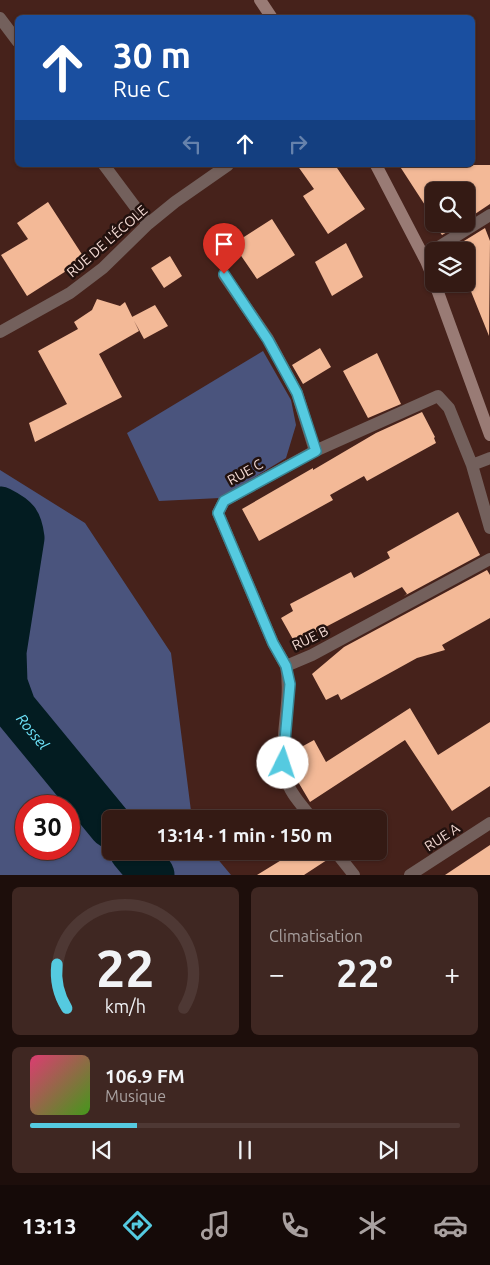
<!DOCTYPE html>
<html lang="fr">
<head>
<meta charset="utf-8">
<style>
  body { margin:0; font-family:Ubuntu,sans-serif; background:#3f2722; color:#f1f3f6; height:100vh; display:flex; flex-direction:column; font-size:19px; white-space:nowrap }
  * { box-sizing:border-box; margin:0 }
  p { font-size:16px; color:#a9a1a0 }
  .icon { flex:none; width:28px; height:28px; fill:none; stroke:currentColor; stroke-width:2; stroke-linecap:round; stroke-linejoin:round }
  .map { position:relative; height:875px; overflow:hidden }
  .details { display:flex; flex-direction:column; gap:12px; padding:12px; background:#1d0e0b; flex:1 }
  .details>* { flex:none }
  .top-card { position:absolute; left:15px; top:15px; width:460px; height:152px; border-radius:8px; box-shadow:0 1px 4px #0004,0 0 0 1px #4e3834; background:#1a4fa0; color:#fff; overflow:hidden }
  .fabs { position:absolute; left:425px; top:182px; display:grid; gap:10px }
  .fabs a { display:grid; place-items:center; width:50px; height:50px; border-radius:8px; background:#341a14; box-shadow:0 1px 4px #0004,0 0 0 1px #4e3834; font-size:25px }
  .speed { position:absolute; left:15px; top:795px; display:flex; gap:10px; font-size:25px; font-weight:700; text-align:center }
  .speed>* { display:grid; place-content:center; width:65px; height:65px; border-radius:50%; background:#341a14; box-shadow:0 1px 4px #0004,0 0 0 1px #4e3834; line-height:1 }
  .speed .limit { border:8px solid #d22; background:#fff; color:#111 }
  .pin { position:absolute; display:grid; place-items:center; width:42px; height:42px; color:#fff; margin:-51px -21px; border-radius:50% 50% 50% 0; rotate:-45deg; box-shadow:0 0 5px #0007 }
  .pin .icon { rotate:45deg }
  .me { position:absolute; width:55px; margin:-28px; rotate:4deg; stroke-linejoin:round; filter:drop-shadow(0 0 4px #0008) }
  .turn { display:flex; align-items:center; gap:18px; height:105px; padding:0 15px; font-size:22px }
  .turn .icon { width:65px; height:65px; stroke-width:2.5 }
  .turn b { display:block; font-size:35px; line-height:42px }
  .lanes { display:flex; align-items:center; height:48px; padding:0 15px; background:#0003; justify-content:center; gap:25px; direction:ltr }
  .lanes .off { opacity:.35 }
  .big { font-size:38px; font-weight:600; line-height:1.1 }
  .details .card { flex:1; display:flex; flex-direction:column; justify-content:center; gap:8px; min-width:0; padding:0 18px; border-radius:8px; background:#3f2722 }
  .details .dial { align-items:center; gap:0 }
  .dial svg { height:130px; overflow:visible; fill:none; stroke:#4e3834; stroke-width:7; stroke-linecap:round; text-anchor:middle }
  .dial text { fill:#f1f3f6; stroke:none }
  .song { display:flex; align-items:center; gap:15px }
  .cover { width:60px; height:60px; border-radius:8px; background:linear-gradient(135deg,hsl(340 70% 55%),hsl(100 70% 35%)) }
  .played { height:5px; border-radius:2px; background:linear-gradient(90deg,#55cae0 25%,#4e3834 25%) }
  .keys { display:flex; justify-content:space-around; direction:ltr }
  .heat { display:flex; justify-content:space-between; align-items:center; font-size:28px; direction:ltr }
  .details .tiles { flex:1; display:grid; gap:12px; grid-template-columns:1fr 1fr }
  .card:last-child { grid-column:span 2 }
  .trip { position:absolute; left:102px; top:810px; width:285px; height:50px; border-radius:8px; background:#341a14; box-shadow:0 1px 4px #0004,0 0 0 1px #4e3834; font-weight:600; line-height:50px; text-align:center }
  .dock { display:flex; height:80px; justify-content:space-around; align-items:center; background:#150a08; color:#a9a1a0 }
  .dock .icon { width:35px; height:35px }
  .dock .active { color:#55cae0 }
  .dock b { font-size:22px; color:#f1f3f6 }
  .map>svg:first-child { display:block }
</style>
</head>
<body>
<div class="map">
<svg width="490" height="875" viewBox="0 0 490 875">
  <rect width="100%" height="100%" fill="#46221b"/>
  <path fill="#4a547d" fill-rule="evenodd" d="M263,351l28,49 5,25 -10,33 -66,40 -61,3 -32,-68z
    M0,470l85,53 86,130 21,166h-81v32h100l20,24h-231zM26,806h43v43h-43z"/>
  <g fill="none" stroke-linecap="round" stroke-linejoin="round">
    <g stroke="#031c21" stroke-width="45">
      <path id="s1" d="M0,509c16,8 20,12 22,29l-18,114 1,31 9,25 97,118"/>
      <path d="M132,851l20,24"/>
    </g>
  </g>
  <path fill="#f3b997" d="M297,165h38l30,44 -37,25 -25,-38 11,-7z
    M399,165h91v39l-24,16v-29h-32v28z
    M48,202l37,57 -58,37 -26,-41 27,-16 -11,-16z
    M272,219l23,36 -38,24 -24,-35z
    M434,224h27l-19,11z
    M485,228l5,13 -1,95 -23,-57v-28h-13l-2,-2z
    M346,243l17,34 -31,19 -17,-34z
    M170,256l12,20 -18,12 -13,-20z
    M97,299l23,7 5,-4 14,29 -40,23 23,43 -87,45 -6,-19 38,-19 -29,-53 40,-22 -4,-7 18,-12z
    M155,305l13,21 -24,13 -12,-22z
    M320,348l11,19 -28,17 -11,-19z
    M377,353l24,51 -33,14 -25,-47z
    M422,412l13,25 -1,1 2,5 -69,38 -3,-5 -34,19 3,5 -74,41 -17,-32 71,-41v2l63,-37z
    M458,512l22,43 -76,41 3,-2 -5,-7 -107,56 -14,-25 12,-7 -3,-7 61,-32 3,6 36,-20 -3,-6z
    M487,570l3,5v43l-48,27 3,5 -28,8 -76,42 -3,-6 -12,6 -14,-26 32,-27z
    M410,708l28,47 52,-33v64l-38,25 -47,-71 -95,62 -13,-22 9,-6 -12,-23 20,-11 12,22z
    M490,845v30h-45z
    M296,851h31l3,7 -26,17h-47z"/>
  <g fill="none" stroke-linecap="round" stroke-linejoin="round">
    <path stroke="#73605c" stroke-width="12" d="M224,275l44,64 29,54 18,58"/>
    <path stroke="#73605c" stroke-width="12" d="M0,18l18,24
      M104,165l44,59
      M424,256l66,-41
      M0,332l70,-39 33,-25 45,-44 27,-22 53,-37
      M472,465l18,63
      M286,666l-13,-23 -55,-130 6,-12 91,-50 123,-55 11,12 23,57 18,-7
      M312,819c-7,-11 -22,-25 -25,-38 -11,-37 6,-77 -1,-115l26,-11 178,-96
      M335,851l19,24
      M410,875l80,-52"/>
    <path stroke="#997b75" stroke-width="12" d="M260,0l12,18
      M376,165l50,96 8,19
      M435,284l55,151"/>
  </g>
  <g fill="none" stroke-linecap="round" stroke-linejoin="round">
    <g stroke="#378392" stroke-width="12">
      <path id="route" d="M224,274l44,66 29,53 19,58 -92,50 -6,12 55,130 13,23 4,18 -7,79"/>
    </g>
    <use href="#route" stroke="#55cae0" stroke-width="9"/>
  </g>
  <g text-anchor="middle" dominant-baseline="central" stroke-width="5" stroke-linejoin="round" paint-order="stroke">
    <g font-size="14" fill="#f3dad4" stroke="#22110e">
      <text transform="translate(107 241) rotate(-41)">RUE DE L'ÉCOLE</text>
      <text transform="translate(245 472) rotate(-29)">RUE C</text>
      <text transform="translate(310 638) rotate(-26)">RUE B</text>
      <text transform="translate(442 837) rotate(-33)">RUE A</text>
    </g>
    <g font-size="15" font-style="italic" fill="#70e7fe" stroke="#22110e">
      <text stroke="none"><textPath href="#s1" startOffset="242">Rossel</textPath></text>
    </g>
  </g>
</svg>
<div class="fabs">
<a><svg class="icon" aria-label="search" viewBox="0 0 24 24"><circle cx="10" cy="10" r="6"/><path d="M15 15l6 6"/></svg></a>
<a><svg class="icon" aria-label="layers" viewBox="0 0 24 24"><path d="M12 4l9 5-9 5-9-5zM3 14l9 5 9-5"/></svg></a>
</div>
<div class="speed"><div class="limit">30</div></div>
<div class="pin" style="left:224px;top:274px;background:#d93025"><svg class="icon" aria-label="arrive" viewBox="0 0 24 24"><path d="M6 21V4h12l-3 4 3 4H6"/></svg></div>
<svg class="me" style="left:283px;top:763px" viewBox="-20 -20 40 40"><circle r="19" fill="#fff"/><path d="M0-13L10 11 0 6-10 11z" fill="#55cae0"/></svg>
<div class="trip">13:14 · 1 min · 150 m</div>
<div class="top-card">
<div class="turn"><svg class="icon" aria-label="ahead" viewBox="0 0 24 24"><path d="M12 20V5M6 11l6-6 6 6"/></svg><div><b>30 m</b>Rue C</div></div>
<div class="lanes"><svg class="icon off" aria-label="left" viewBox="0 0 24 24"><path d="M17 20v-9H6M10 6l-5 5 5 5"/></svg><svg class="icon" aria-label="ahead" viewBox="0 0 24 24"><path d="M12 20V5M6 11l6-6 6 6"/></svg><svg class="icon off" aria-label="right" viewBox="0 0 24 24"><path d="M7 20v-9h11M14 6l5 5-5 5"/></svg></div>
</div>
</div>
<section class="details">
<div class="tiles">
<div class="card dial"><svg viewBox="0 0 100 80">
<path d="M14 69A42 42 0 1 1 86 69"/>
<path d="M14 69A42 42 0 0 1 8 42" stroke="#55cae0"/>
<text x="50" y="56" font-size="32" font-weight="700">22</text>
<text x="50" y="72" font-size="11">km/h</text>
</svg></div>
<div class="card"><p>Climatisation</p>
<div class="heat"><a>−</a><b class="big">22°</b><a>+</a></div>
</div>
<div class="card">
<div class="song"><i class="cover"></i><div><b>106.9 FM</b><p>Musique</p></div></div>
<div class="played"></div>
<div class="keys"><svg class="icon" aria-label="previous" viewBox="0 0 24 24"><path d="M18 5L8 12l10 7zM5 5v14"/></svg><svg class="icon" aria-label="pause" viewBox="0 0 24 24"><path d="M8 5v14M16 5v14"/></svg><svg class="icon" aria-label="next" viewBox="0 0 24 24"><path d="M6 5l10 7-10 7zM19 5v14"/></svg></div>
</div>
</div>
</section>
<nav class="dock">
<b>13:13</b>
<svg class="icon active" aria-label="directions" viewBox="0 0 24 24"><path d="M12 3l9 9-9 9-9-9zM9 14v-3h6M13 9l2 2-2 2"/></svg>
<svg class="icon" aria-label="music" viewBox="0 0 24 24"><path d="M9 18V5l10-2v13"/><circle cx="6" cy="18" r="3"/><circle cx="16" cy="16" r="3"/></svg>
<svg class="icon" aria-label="phone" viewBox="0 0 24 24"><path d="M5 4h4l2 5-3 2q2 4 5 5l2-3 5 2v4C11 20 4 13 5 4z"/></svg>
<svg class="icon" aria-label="climate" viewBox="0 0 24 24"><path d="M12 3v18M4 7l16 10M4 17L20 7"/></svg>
<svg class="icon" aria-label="car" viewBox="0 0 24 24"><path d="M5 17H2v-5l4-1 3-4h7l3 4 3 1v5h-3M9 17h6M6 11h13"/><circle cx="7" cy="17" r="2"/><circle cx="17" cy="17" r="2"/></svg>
</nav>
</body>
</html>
